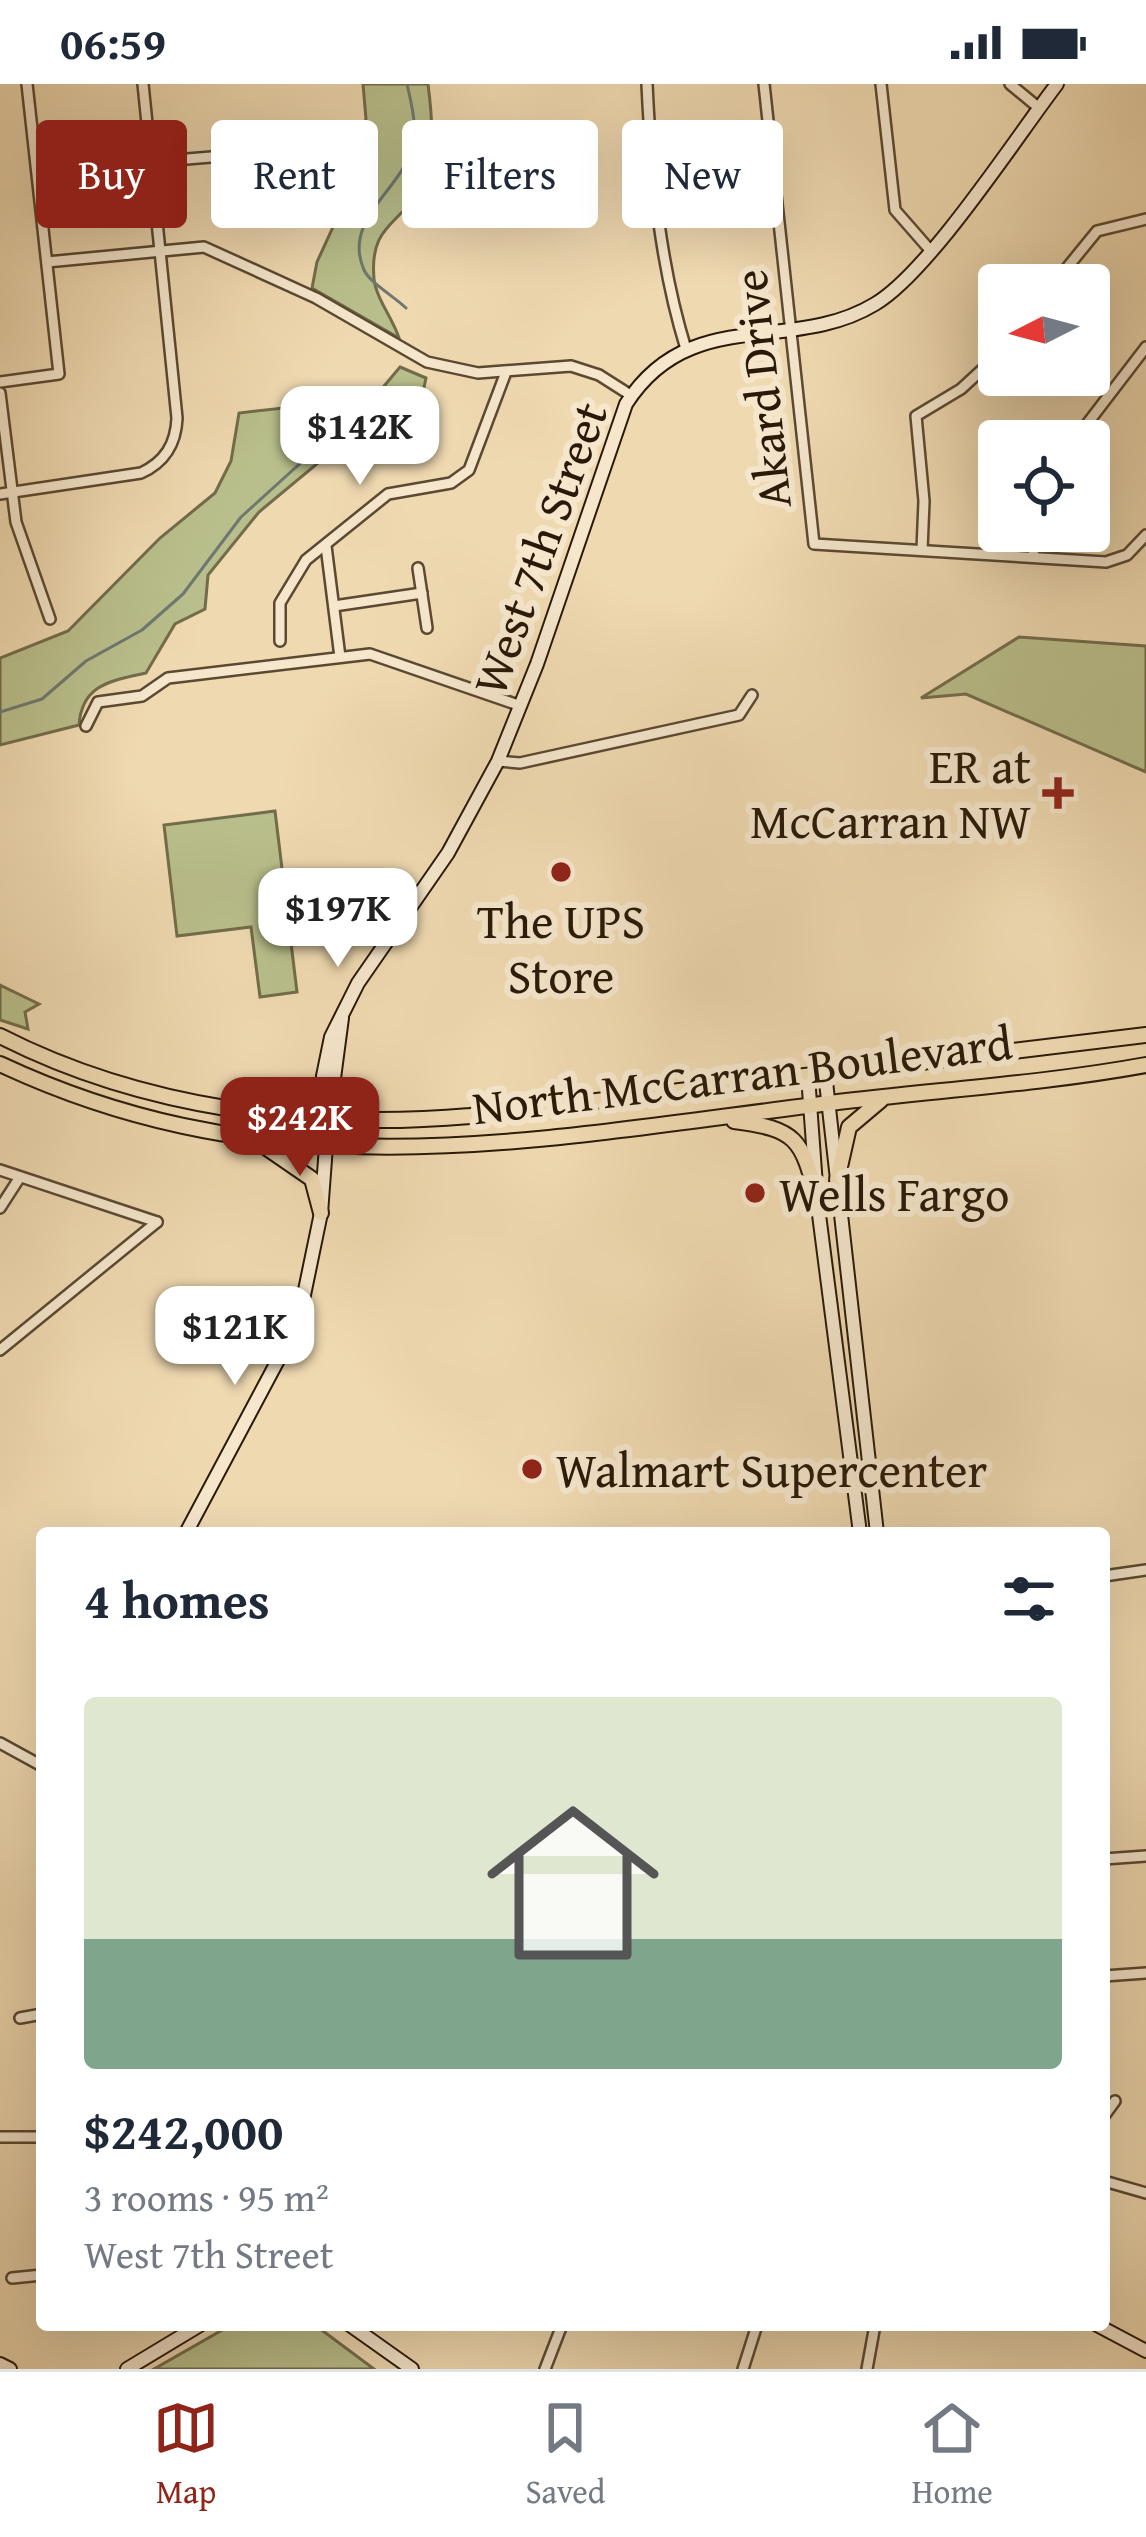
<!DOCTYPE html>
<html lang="en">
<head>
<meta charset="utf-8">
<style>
  :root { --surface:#fff; --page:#f6f6f7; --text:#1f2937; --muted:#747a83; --line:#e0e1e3; --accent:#8f2418 }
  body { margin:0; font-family:"Gentium Book Plus",serif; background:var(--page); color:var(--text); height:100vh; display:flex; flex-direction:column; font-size:45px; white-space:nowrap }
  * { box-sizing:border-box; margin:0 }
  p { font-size:39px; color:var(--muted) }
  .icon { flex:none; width:66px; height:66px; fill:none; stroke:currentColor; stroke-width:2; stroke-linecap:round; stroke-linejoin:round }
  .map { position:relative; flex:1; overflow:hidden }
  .drawer { position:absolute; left:36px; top:1443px; width:1074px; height:804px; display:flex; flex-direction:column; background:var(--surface); border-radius:12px; box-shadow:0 12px 48px #0002 }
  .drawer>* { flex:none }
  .hud { position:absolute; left:36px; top:36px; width:1074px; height:108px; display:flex; gap:24px }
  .needle { width:78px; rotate:264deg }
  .buttons { position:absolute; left:978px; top:180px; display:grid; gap:24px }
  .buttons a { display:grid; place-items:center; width:132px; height:132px; border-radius:12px; background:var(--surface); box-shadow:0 12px 48px #0002; font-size:60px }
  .price { position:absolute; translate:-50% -102px; padding:0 27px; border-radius:24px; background:#fff; color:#222; font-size:39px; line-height:78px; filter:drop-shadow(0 3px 6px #0008) }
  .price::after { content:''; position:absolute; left:50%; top:72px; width:36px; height:27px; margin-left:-18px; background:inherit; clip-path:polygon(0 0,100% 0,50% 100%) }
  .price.on { background:var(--accent); color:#fff }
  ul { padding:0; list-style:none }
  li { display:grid; align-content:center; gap:24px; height:636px; padding:0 48px }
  li span { display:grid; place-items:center; height:372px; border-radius:12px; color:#555 }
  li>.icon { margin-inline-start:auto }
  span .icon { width:216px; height:216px; fill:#fffc; stroke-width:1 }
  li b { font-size:51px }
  h2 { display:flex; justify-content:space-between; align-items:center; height:144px; padding:0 48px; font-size:51px }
  .tag { padding:0 42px; border-radius:12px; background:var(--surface); box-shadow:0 12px 48px #0002; font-size:42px; line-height:108px }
  .tag.on { background:var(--accent); color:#fff }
  .status { display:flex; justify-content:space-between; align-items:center; height:84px; padding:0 60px; background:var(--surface); direction:ltr }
  .status svg { height:33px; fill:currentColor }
  .dock { display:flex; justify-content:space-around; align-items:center; height:168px; border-top:3px solid var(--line); background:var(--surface); font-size:33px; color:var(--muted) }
  .dock a { display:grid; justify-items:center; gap:6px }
  .dock .on { color:var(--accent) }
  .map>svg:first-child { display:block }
  .green { fill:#b9bf8c; stroke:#726c4a; stroke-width:3 }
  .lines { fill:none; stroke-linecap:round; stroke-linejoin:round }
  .stream { stroke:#6f7870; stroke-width:3 }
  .street-casing { stroke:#5b4932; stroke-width:14 }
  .secondary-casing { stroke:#2a1908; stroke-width:16 }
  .primary-casing { stroke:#2a1908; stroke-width:18 }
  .street { stroke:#f5e6cc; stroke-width:9 }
  .secondary { stroke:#f5e6cc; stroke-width:12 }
  .primary { stroke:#efd9b1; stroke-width:14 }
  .poi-dot { fill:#8f2418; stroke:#f5e6cc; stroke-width:4.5 }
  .labels { text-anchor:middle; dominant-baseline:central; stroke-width:12; stroke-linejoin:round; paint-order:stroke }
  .street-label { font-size:48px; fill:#2a1908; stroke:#f5e6cc }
  .poi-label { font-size:48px; fill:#2a1908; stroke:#f5e6cc; text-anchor:start }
</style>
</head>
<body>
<div class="status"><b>06:59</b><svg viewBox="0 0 49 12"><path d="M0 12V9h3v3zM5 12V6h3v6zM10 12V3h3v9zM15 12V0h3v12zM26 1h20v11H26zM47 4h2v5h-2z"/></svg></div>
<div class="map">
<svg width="1146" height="2285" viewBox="0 0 1146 2285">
  <rect width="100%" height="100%" fill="#efd9b1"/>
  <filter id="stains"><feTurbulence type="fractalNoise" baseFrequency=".00167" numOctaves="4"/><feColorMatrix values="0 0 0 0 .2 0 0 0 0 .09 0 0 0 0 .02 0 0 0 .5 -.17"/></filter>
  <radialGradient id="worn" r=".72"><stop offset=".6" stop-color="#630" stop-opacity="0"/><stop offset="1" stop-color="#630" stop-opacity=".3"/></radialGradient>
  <!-- green -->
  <g class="green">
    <path d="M 363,0 L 428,0 C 432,31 436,71 422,101 C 401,142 369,139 374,195 C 376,214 393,235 399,254 L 312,204 L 317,178 L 338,132 L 337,92 L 366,35 Z"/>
    <path d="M 400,283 L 426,294 L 420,322 L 402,333 L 366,339 L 259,428 L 208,491 L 205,525 L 175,540 L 146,589 C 111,597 82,600 79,641 L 0,661 L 0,574 L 68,547 L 160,454 L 215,409 L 231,377 L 239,329 L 374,314 Z"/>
    <path d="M 1019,553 L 1146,562 L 1146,688 L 966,610 L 921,614 Z"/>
    <path d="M 275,727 L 297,908 L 260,913 L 251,843 L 177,852 L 164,741 Z"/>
    <path d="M 0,901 L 39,920 L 25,928 L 28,945 L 0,936 Z"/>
    <path d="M 231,2241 L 315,2241 L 374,2285 L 154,2285 Z"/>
  </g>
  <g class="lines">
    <!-- stream -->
    <g class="stream">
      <path d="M 406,224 C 395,213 370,199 364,186 C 342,136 400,107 411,66 C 418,43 412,23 407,0"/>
      <path d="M 0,628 L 42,615 L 86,577 L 142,546 L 183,510 L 241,433 L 348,336 L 413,311"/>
    </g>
    <defs>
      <g id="street">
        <path d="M 647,0 C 651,88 660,181 686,265"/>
        <path d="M 764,0 L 814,460 L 1106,478 L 1127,471 L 1146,451"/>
        <path d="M 881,0 L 895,126 L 930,166"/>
        <path d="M 1010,0 L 1039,24"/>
        <path d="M 151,78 L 332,63"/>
        <path d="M 47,178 L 204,163 L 316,214 L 427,278 L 478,289 L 571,282 L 599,291 L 632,312"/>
        <path d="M 1053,201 L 1097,147 L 1146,135"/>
        <path d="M 0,298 L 59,290 L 27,0"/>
        <path d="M 0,309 L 16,438 L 50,535"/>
        <path d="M 1074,357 L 1146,263"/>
        <path d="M 0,410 L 141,389 C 165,378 176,360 177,334 L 143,0"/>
        <path d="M 326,462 L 340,573"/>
        <path d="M 922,466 L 924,417 L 916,332 L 961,305 L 999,270"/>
        <path d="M 1033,473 L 1035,447"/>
        <path d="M 418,484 L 427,544"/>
        <path d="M 334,522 L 422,509"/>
        <path d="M 280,557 L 280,519 L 306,476 L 388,410 L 451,399 L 469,386 L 506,288"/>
        <path d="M 86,642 L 98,618 L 142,612 L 168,594 L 370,570 L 521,622"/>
        <path d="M 498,677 L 520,679 L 739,631 L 752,611"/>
        <path d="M 0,1086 L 157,1138"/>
        <path d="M 0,1124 L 20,1093"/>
        <path d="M 0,1266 L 157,1138"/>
        <path d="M 1104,1492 L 1146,1486"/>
        <path d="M 0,1659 L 42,1682"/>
        <path d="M 1104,1775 L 1146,1772"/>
        <path d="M 1104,1892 L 1146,1889"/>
        <path d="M 20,1934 L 42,1930"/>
        <path d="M 1104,2032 L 1115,2017"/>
        <path d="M 0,2053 L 42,2053"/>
        <path d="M 1104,2097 L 1146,2109"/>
        <path d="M 12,2194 L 42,2191"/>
        <path d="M 545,2285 L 562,2241"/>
        <path d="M 743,2285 L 757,2241"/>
        <path d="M 867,2285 L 875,2241"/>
      </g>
      <g id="secondary">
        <path d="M 825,989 L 877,1449"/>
        <path d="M 808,992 L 817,1115 L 860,1449"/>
        <path d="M 329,1032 L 342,934"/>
        <path d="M 186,1449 L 285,1263 L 304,1211 L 321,1129 L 328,1036 L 323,992 L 331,953 L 358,899 L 448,769 L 498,677 L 537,580 L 626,320 C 690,220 791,271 875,220 C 929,188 1015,55 1057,0"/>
        <path d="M 350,2241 L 412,2285"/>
        <path d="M 1097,2241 L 1146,2267"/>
        <path d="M 0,2280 L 10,2285"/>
        <path d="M 127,2285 L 200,2241"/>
      </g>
      <g id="primary">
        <path d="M 0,952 C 143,1025 311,1046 470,1032 L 1146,951"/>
        <path d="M 0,980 C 282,1112 536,1055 830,1019 C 935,1006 1042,1000 1146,981"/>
        <path d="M 734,1037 C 797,1045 802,1055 817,1115"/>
        <path d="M 264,1062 L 312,1095 L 321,1129"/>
        <path d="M 837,1096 L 849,1043 L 881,1016"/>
      </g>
    </defs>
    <!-- street casing -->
    <use href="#street" class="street-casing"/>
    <!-- secondary casing -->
    <use href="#secondary" class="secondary-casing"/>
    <!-- primary casing -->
    <use href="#primary" class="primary-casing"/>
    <!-- street -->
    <use href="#street" class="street"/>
    <!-- secondary -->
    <use href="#secondary" class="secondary"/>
    <!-- primary -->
    <use href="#primary" class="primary"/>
  </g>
  <!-- markers -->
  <g class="poi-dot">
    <path d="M1052 691h12v12h12v12h-12v12h-12v-12h-12v-12h12z"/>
    <circle cx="561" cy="788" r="12"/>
    <circle cx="755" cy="1109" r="12"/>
    <circle cx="532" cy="1385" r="12"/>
  </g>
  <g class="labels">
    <!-- street labels -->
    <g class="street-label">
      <text transform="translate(761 305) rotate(-96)">Akard Drive</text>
      <text transform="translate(539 464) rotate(-70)">West 7th Street</text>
      <text transform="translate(742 990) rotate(-7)">North McCarran Boulevard</text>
    </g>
    <!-- poi labels -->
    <g class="poi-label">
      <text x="1031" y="681" text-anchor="end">ER at<tspan x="1031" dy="55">McCarran NW</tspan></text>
      <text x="561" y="836" text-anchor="middle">The UPS<tspan x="561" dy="55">Store</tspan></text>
      <text x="779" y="1109">Wells Fargo</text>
      <text x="556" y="1385">Walmart Supercenter</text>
    </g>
  </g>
  <rect width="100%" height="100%" filter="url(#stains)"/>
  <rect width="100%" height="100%" fill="url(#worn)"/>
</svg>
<div class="buttons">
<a><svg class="needle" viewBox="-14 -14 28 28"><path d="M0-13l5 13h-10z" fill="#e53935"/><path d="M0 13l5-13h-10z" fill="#747a83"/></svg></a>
<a><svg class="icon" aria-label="locate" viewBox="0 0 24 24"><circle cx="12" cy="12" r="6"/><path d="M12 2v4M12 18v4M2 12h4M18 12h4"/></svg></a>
</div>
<b class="price" style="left:360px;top:404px">$142K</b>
<b class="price" style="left:338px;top:886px">$197K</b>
<b class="price on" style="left:300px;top:1095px">$242K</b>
<b class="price" style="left:235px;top:1304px">$121K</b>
<div class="hud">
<a class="tag on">Buy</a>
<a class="tag">Rent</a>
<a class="tag">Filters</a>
<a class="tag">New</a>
</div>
<section class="drawer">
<h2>4 homes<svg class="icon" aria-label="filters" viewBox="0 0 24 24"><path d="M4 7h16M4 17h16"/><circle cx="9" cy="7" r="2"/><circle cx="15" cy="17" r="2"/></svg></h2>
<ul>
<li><span style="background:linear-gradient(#dfe7d0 65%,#7fa58c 0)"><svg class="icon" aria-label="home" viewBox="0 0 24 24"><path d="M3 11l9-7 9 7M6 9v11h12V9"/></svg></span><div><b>$242,000</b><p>3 rooms · 95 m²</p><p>West 7th Street</p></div></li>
</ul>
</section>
</div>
<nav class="dock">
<a class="on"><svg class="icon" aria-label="map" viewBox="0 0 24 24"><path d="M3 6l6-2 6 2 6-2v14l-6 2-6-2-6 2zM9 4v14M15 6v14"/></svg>Map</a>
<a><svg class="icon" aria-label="saved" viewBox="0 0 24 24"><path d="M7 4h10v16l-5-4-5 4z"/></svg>Saved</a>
<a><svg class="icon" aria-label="home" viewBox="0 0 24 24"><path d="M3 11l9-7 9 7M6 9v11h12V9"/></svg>Home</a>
</nav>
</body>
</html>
